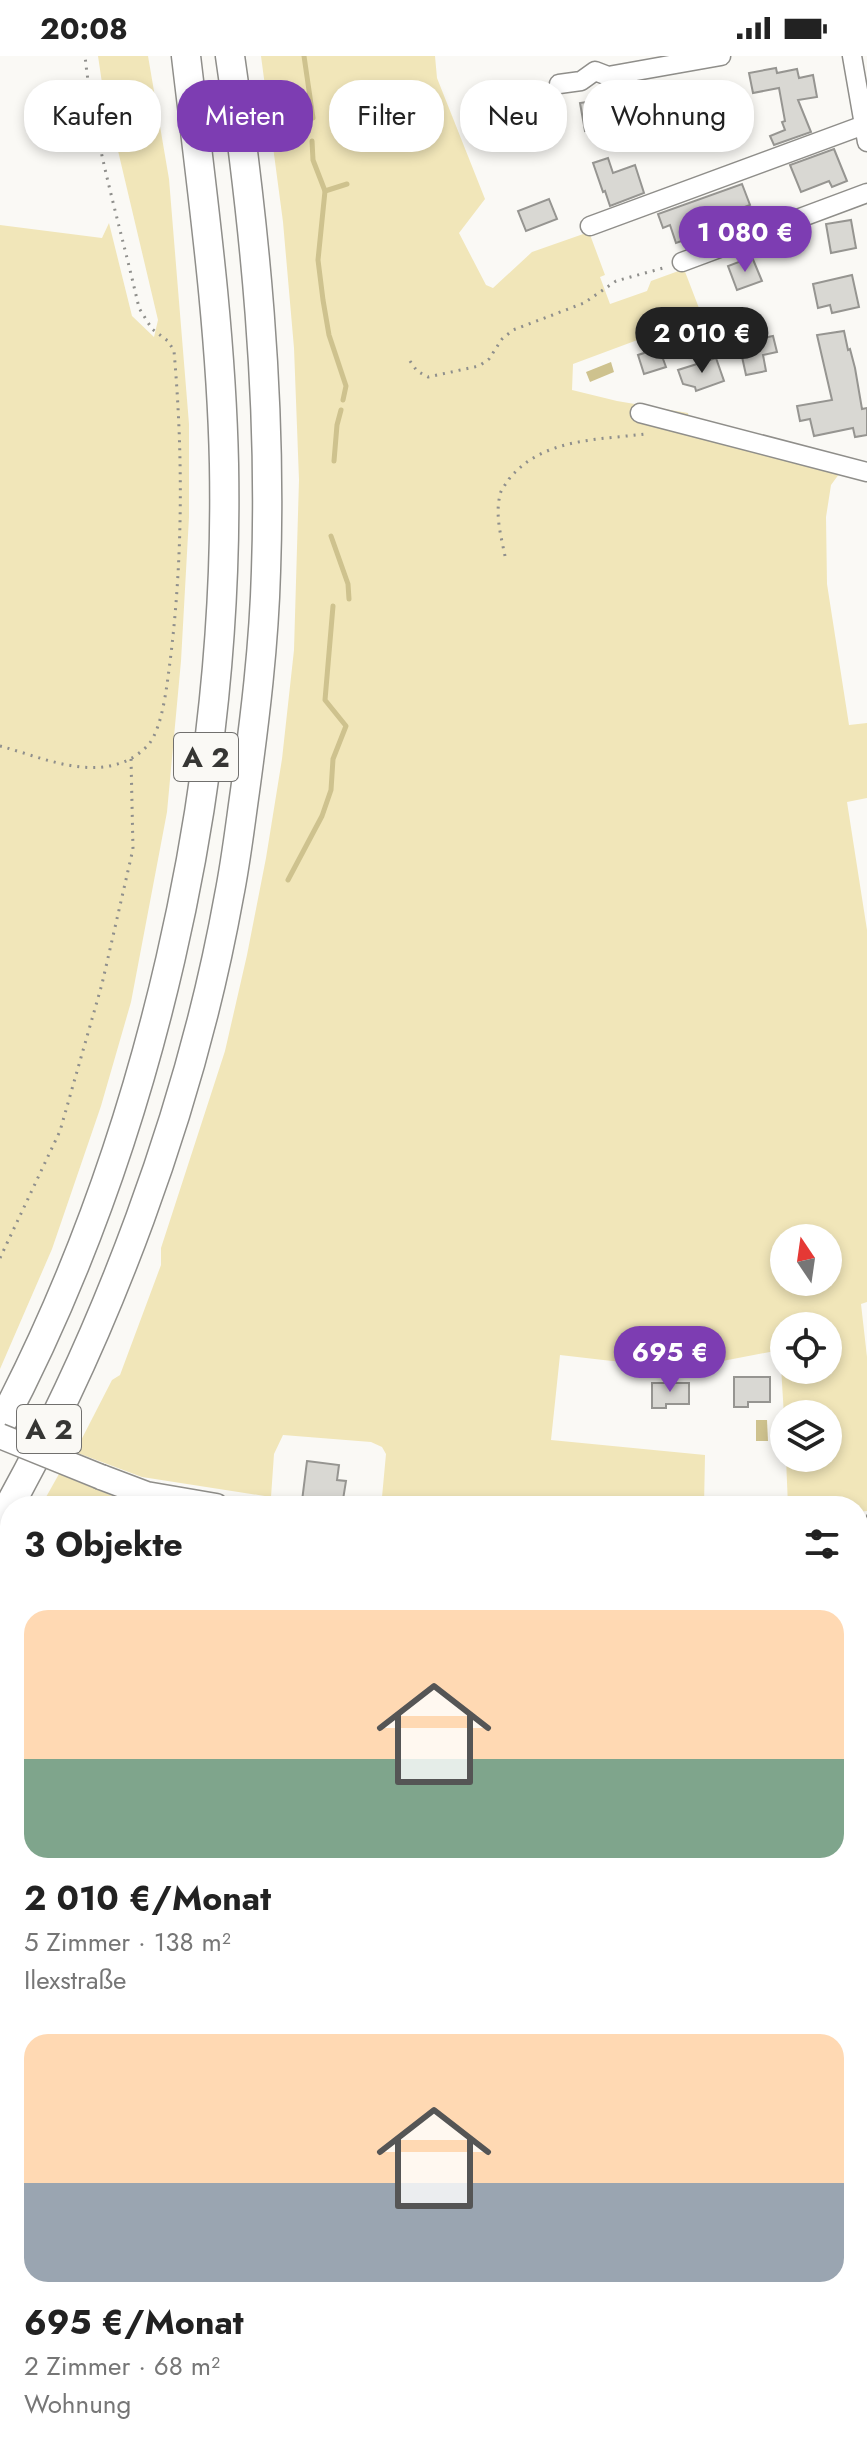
<!DOCTYPE html>
<html lang="de">
<head>
<meta charset="utf-8">
<style>
  :root { --surface:#fff; --page:#f6f6f6; --text:#222; --muted:#767676; --accent:#7d3db2 }
  body { margin:0; font-family:Jost,sans-serif; background:var(--page); color:var(--text); height:100vh; display:flex; flex-direction:column; font-size:30px; white-space:nowrap }
  * { box-sizing:border-box; margin:0 }
  p { font-size:26px; color:var(--muted) }
  .icon { flex:none; width:44px; height:44px; fill:none; stroke:currentColor; stroke-width:2; stroke-linecap:round; stroke-linejoin:round }
  .map { position:relative; flex:1; overflow:hidden }
  .details { position:absolute; left:0px; top:1440px; width:868px; height:962px; display:flex; flex-direction:column; background:var(--surface); border-radius:32px 32px 0 0; box-shadow:0 4px 12px #0003 }
  .details>* { flex:none }
  .guide { position:absolute; left:24px; top:24px; width:820px; height:72px; display:flex; gap:16px }
  .needle { width:52px; rotate:347deg }
  .fabs { position:absolute; left:770px; top:1168px; display:grid; gap:16px }
  .fabs a { display:grid; place-items:center; width:72px; height:72px; border-radius:50%; background:var(--surface); box-shadow:0 4px 12px #0003; font-size:40px }
  .price { position:absolute; translate:-50% -68px; padding:0 18px; border-radius:28px; background:var(--accent); color:#fff; font-size:26px; line-height:52px; filter:drop-shadow(0 2px 4px #0008) }
  .price::after { content:''; position:absolute; left:50%; top:48px; width:24px; height:18px; margin-left:-12px; background:inherit; clip-path:polygon(0 0,100% 0,50% 100%) }
  .price.active { background:#222; color:#fff }
  ul { padding:0; list-style:none }
  li { display:grid; align-content:center; gap:16px; height:424px; padding:0 24px }
  li span { display:grid; place-items:center; height:248px; border-radius:24px; color:#555 }
  li>.icon { margin-inline-start:auto }
  span .icon { width:144px; height:144px; fill:#fffc; stroke-width:1 }
  li b { font-size:34px }
  h2 { display:flex; justify-content:space-between; align-items:center; height:96px; padding:0 24px; font-size:34px }
  .chip { padding:0 28px; border-radius:32px; background:var(--surface); box-shadow:0 4px 12px #0003; font-size:28px; line-height:72px }
  .chip.active { background:var(--accent); color:#fff }
  .status { display:flex; justify-content:space-between; align-items:center; height:56px; padding:0 40px; background:var(--surface); direction:ltr }
  .status svg { height:22px; fill:currentColor }
  .map>svg:first-child { display:block }
  .green { fill:#f1e6b9; fill-rule:evenodd }
  .water { fill:#cec28e }
  .lines { fill:none; stroke-linecap:round; stroke-linejoin:round }
  .stream { stroke:#cec28e; stroke-width:5 }
  .building { fill:#d9d8d3; stroke:#969591; stroke-width:2 }
  .minor-casing { stroke:#8f8e8a; stroke-width:21 }
  .major-casing { stroke:#8f8e8a; stroke-width:27 }
  .highway-casing { stroke:#8f8e8a; stroke-width:31 }
  .path { stroke:#8f8f8c; stroke-width:3; stroke-dasharray:2 6; stroke-linecap:butt }
  .minor { stroke:#fff; stroke-width:18 }
  .major { stroke:#fff; stroke-width:24 }
  .highway { stroke:#fff; stroke-width:28 }
  .major-bridge-casing { stroke:#8f8e8a; stroke-width:27; stroke-linecap:butt }
  .major-bridge { stroke:#fff; stroke-width:24 }
  .labels { text-anchor:middle; dominant-baseline:central; stroke-width:7; stroke-linejoin:round; paint-order:stroke }
  .shield { fill:#faf9f5; stroke:#71706e; stroke-width:2 }
  .shield-label { font-size:28px; font-weight:bold; fill:#363634 }
</style>
</head>
<body>
<div class="status"><b>20:08</b><svg viewBox="0 0 49 12"><path d="M0 12V9h3v3zM5 12V6h3v6zM10 12V3h3v9zM15 12V0h3v12zM26 1h20v11H26zM47 4h2v5h-2z"/></svg></div>
<div class="map">
<svg width="867" height="2401" viewBox="0 0 867 2401">
  <rect width="100%" height="100%" fill="#faf9f5"/>
  <!-- green -->
  <g class="green">
    <path d="M 98,0 L 148,0 L 169,123 L 189,368 L 189,461 L 181,605 L 167,756 L 131,946 L 101,1050 L 52,1193 L 0,1313 L 0,169 L 102,182 L 109,167 L 132,260 L 154,281 L 158,264 L 102,27 Z"/>
    <path d="M 261,0 L 435,0 L 437,22 L 485,143 L 459,177 L 486,229 L 493,232 L 532,196 L 589,176 L 605,219 L 600,221 L 610,248 L 647,235 L 651,225 L 684,213 L 702,260 L 573,308 L 572,334 L 617,345 L 688,357 L 689,364 L 842,414 L 831,429 L 826,461 L 827,528 L 849,669 L 867,667 L 867,742 L 847,746 L 867,874 L 867,1246 L 861,1248 L 867,1301 L 867,1455 L 858,1456 L 858,1450 L 788,1450 L 786,1402 L 828,1402 L 828,1358 L 784,1358 L 784,1360 L 780,1294 L 707,1308 L 612,1305 L 560,1299 L 551,1384 L 705,1399 L 704,1450 L 530,1450 L 518,1447 L 382,1441 L 386,1398 L 382,1391 L 371,1386 L 283,1379 L 274,1398 L 271,1441 L 142,1421 L 75,1396 L 112,1324 L 120,1319 L 161,1209 L 161,1192 L 225,995 L 247,899 L 266,802 L 282,703 L 294,594 L 299,424 L 294,292 L 283,166 ZM 784,1182 L 828,1182 L 828,1226 L 784,1226 ZM 784,1270 L 828,1270 L 828,1314 L 784,1314 Z"/>
    <path d="M 59,1418 L 137,1450 L 41,1450 Z"/>
    <path d="M 867,1496 L 867,2401 L 0,2401 L 0,1522 L 10,1506 L 10,2392 L 858,2392 L 858,1497 Z"/>
  </g>
  <!-- water -->
  <g class="water">
    <path d="M 611,306 L 614,316 L 590,326 L 586,316 Z"/>
    <path d="M 756,1364 L 767,1364 L 768,1385 L 756,1385 Z"/>
  </g>
  <g class="lines">
    <!-- stream -->
    <g class="stream">
      <path d="M 304,0 L 313,62"/>
      <path d="M 312,85 L 313,104 L 325,135 L 318,204 L 323,244 L 329,279 L 346,330 L 343,344"/>
      <path d="M 325,135 L 347,128"/>
      <path d="M 334,405 L 337,369 L 341,354"/>
      <path d="M 331,480 L 348,528 L 349,543"/>
      <path d="M 288,824 L 322,760 L 331,734 L 333,703 L 346,670 L 325,644 L 333,550"/>
    </g>
  </g>
  <!-- building -->
  <g class="building">
    <path d="M 776,12 L 777,17 L 797,13 L 799,22 L 813,19 L 817,41 L 798,44 L 811,76 L 774,89 L 770,80 L 785,74 L 782,66 L 785,65 L 779,32 L 753,37 L 749,17 Z"/>
    <path d="M 700,26 L 702,40 L 718,37 L 721,60 L 706,63 L 705,54 L 663,61 L 659,34 Z"/>
    <path d="M 518,28 L 519,32 L 529,31 L 533,49 L 496,57 L 492,33 Z"/>
    <path d="M 618,41 L 623,68 L 585,75 L 580,47 Z"/>
    <path d="M 834,93 L 847,125 L 832,131 L 829,125 L 801,136 L 790,109 Z"/>
    <path d="M 608,102 L 613,117 L 635,109 L 644,137 L 610,150 L 605,135 L 603,136 L 593,107 Z"/>
    <path d="M 742,128 L 750,149 L 707,165 L 710,175 L 676,187 L 670,169 L 663,172 L 658,158 Z"/>
    <path d="M 549,143 L 557,163 L 526,175 L 518,155 Z"/>
    <path d="M 851,164 L 856,192 L 831,197 L 826,168 Z"/>
    <path d="M 752,201 L 762,225 L 737,234 L 728,210 Z"/>
    <path d="M 852,219 L 859,251 L 832,257 L 830,249 L 818,252 L 813,228 Z"/>
    <path d="M 725,268 L 728,282 L 714,285 L 712,271 Z"/>
    <path d="M 844,275 L 848,294 L 850,293 L 855,312 L 862,353 L 867,352 L 867,379 L 855,381 L 853,372 L 814,380 L 810,363 L 800,365 L 797,350 L 832,344 L 817,279 Z"/>
    <path d="M 773,280 L 777,296 L 763,299 L 766,315 L 746,319 L 739,287 Z"/>
    <path d="M 659,292 L 666,311 L 644,318 L 638,299 Z"/>
    <path d="M 716,302 L 724,325 L 696,335 L 695,331 L 683,328 L 678,314 Z"/>
    <path d="M 734,1321 L 770,1321 L 770,1346 L 748,1346 L 748,1351 L 734,1351 Z"/>
    <path d="M 652,1327 L 689,1327 L 689,1348 L 666,1348 L 666,1352 L 652,1352 Z"/>
    <path d="M 307,1405 L 339,1409 L 337,1424 L 346,1425 L 342,1450 L 302,1445 Z"/>
  </g>
  <g class="lines">
    <defs>
      <g id="minor">
        <path d="M 852,0 L 867,86"/>
        <path d="M 559,28 L 581,25 L 595,15 L 608,20 L 721,0"/>
        <path d="M 590,170 L 864,69"/>
        <path d="M 682,206 L 867,137"/>
        <path d="M 640,357 L 867,416"/>
      </g>
      <g id="major">
        <path d="M 101,1421 L 146,1438 L 216,1450"/>
        <path d="M 858,1484 L 867,1483"/>
      </g>
      <g id="highway">
        <path d="M 0,1370 C 150,1086 230,729 224,408 C 221,271 202,136 186,0"/>
        <path d="M 0,1466 C 106,1280 191,1051 229,840 C 236,805 240,770 245,735 C 255,662 264,589 266,515 C 272,343 255,171 230,0"/>
      </g>
    </defs>
    <!-- minor casing -->
    <use href="#minor" class="minor-casing"/>
    <!-- major casing -->
    <use href="#major" class="major-casing"/>
    <!-- highway casing -->
    <use href="#highway" class="highway-casing"/>
    <!-- path -->
    <g class="path">
      <path d="M 410,305 L 417,315 L 428,321 L 479,310 L 489,303 L 502,283 L 513,274 L 584,247 L 616,225 L 667,211"/>
      <path d="M 505,500 C 501,480 495,459 500,439 C 501,433 506,428 509,423 C 542,382 598,384 645,378"/>
      <path d="M 0,690 C 41,701 89,724 130,703 C 136,700 145,693 149,688 C 163,670 167,628 170,606 C 183,502 183,398 174,295 L 168,285 L 152,273 L 139,252 C 120,168 94,86 85,0"/>
      <path d="M 0,1202 L 60,1075 L 102,928 L 133,793 L 131,702"/>
      <path d="M 397,1450 L 423,1447 L 482,1450"/>
      <path d="M 858,1460 L 867,1460"/>
      <path d="M 858,1858 L 867,1860"/>
      <path d="M 0,1925 L 10,1923"/>
      <path d="M 858,2045 L 867,2044"/>
      <path d="M 0,2148 L 10,2148"/>
      <path d="M 858,2242 L 867,2241"/>
      <path d="M 23,2401 L 40,2392"/>
    </g>
    <!-- minor -->
    <use href="#minor" class="minor"/>
    <!-- major -->
    <use href="#major" class="major"/>
    <!-- highway -->
    <use href="#highway" class="highway"/>
    <defs>
      <path id="major-bridge" d="M 0,1380 L 101,1421"/>
    </defs>
    <!-- major-bridge casing -->
    <use href="#major-bridge" class="major-bridge-casing"/>
    <!-- major-bridge -->
    <use href="#major-bridge" class="major-bridge"/>
  </g>
  <g class="labels">
    <!-- shield labels -->
    <g class="shield">
      <rect x="174" y="677" width="64" height="48" rx="6"/>
      <rect x="17" y="1349" width="64" height="48" rx="6"/>
    </g>
    <g class="shield-label">
      <text x="206" y="701">A 2</text>
      <text x="49" y="1373">A 2</text>
    </g>
  </g>
</svg>
<div class="fabs">
<a><svg class="needle" viewBox="-14 -14 28 28"><path d="M0-13l5 13h-10z" fill="#e53935"/><path d="M0 13l5-13h-10z" fill="#767676"/></svg></a>
<a><svg class="icon" aria-label="locate" viewBox="0 0 24 24"><circle cx="12" cy="12" r="6"/><path d="M12 2v4M12 18v4M2 12h4M18 12h4"/></svg></a>
<a><svg class="icon" aria-label="layers" viewBox="0 0 24 24"><path d="M12 4l9 5-9 5-9-5zM3 14l9 5 9-5"/></svg></a>
</div>
<b class="price" style="left:745px;top:218px">1 080 €</b>
<b class="price active" style="left:702px;top:319px">2 010 €</b>
<b class="price" style="left:670px;top:1338px">695 €</b>
<div class="guide">
<a class="chip">Kaufen</a>
<a class="chip active">Mieten</a>
<a class="chip">Filter</a>
<a class="chip">Neu</a>
<a class="chip">Wohnung</a>
</div>
<section class="details">
<h2>3 Objekte<svg class="icon" aria-label="filters" viewBox="0 0 24 24"><path d="M4 7h16M4 17h16"/><circle cx="9" cy="7" r="2"/><circle cx="15" cy="17" r="2"/></svg></h2>
<ul>
<li><span style="background:linear-gradient(#ffd9b3 60%,#7fa58c 0)"><svg class="icon" aria-label="home" viewBox="0 0 24 24"><path d="M3 11l9-7 9 7M6 9v11h12V9"/></svg></span><div><b>2 010 €/Monat</b><p>5 Zimmer · 138 m²</p><p>Ilexstraße</p></div></li>
<li><span style="background:linear-gradient(#ffd9b3 60%,#9aa5b1 0)"><svg class="icon" aria-label="home" viewBox="0 0 24 24"><path d="M3 11l9-7 9 7M6 9v11h12V9"/></svg></span><div><b>695 €/Monat</b><p>2 Zimmer · 68 m²</p><p>Wohnung</p></div></li>
</ul>
</section>
</div>
</body>
</html>
